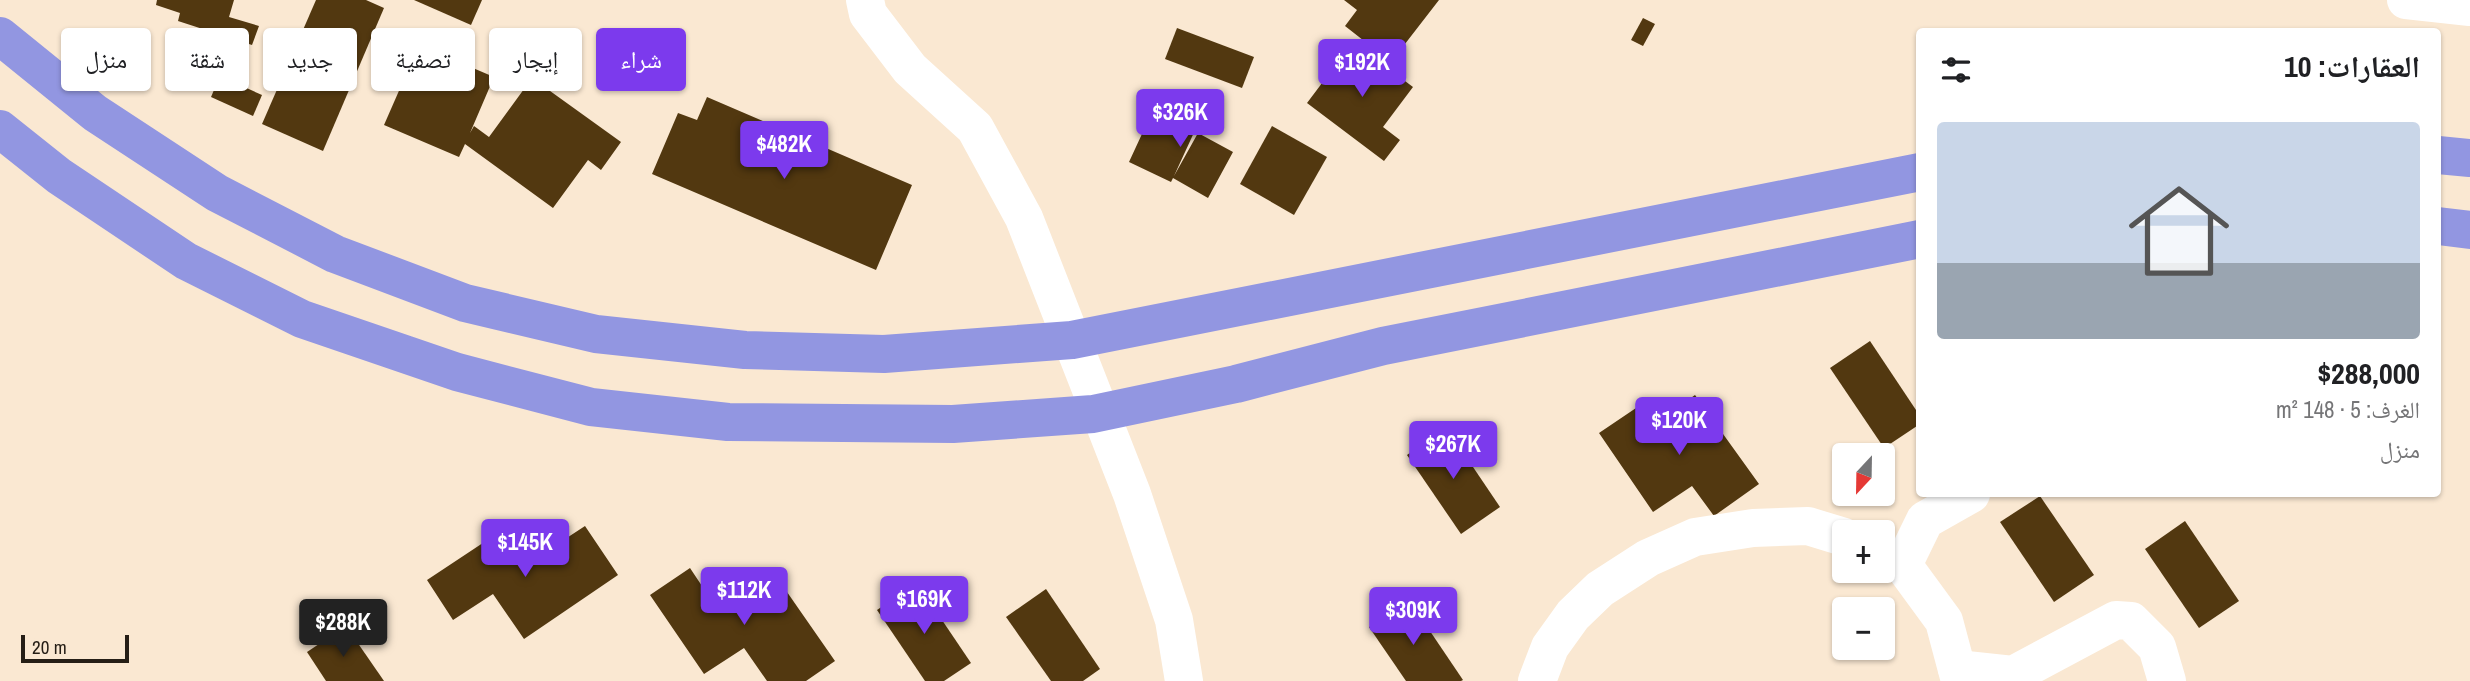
<!DOCTYPE html>
<html lang="ar">
<head>
<meta charset="utf-8">
<style>
  :root { --surface:#fff; --page:#f2f2f2; --text:#202124; --muted:#757577; --accent:#7c3aed }
  body { margin:0; font-family:"Archivo Narrow","Noto Naskh Arabic",sans-serif; background:var(--page); color:var(--text); direction:rtl; height:100vh; display:flex; flex-direction:column; font-size:26px; white-space:nowrap }
  * { box-sizing:border-box; margin:0 }
  p { font-size:23px; color:var(--muted) }
  .icon { flex:none; width:38px; height:38px; fill:none; stroke:currentColor; stroke-width:2; stroke-linecap:round; stroke-linejoin:round }
  .map { position:relative; flex:1; overflow:hidden; direction:ltr }
  .details { position:absolute; left:1916px; top:28px; width:525px; height:469px; display:flex; flex-direction:column; background:var(--surface); border-radius:7px; box-shadow:0 2px 5px #0004; direction:rtl }
  .details>* { flex:none }
  .banner { position:absolute; left:21px; top:28px; width:665px; height:63px; direction:rtl; display:flex; gap:14px }
  .needle { width:46px; rotate:202deg }
  .tools { position:absolute; left:1832px; top:443px; display:grid; gap:14px }
  .tools a { display:grid; place-items:center; width:63px; height:63px; border-radius:7px; background:var(--surface); box-shadow:0 2px 5px #0004; font-size:35px }
  .scale { position:absolute; left:21px; bottom:18px; width:108px; box-sizing:border-box; padding-left:7px; border:4px solid #251e16; border-top:0; font-size:19px; line-height:24px; white-space:nowrap; color:#251e16; -webkit-text-stroke:5px #fae8d2; paint-order:stroke }
  .price { position:absolute; translate:-50% -60px; padding:0 16px; border-radius:7px; background:var(--accent); color:#fff; font-size:23px; line-height:46px; filter:drop-shadow(0 2px 4px #0008) }
  .price::after { content:''; position:absolute; left:50%; top:42px; width:21px; height:16px; margin-left:-10px; background:inherit; clip-path:polygon(0 0,100% 0,50% 100%) }
  .price.active { background:#222; color:#fff }
  ul { padding:0; list-style:none }
  li { display:grid; align-content:center; gap:14px; height:371px; padding:0 21px }
  li span { display:grid; place-items:center; height:217px; border-radius:7px; color:#555 }
  li>.icon { margin-inline-start:auto }
  span .icon { width:126px; height:126px; fill:#fffc; stroke-width:1 }
  li b { font-size:30px }
  h2 { display:flex; justify-content:space-between; align-items:center; height:84px; padding:0 21px; font-size:30px }
  .chip { padding:0 24px; border-radius:7px; background:var(--surface); box-shadow:0 2px 5px #0004; font-size:24px; line-height:63px }
  .chip.active { background:var(--accent); color:#fff }
  .map>svg:first-child { display:block }
  .building { fill:#523810 }
  .lines { fill:none; stroke-linecap:round; stroke-linejoin:round }
  .minor { stroke:#fff; stroke-width:38 }
  .highway { stroke:#9296e1; stroke-width:38 }
</style>
</head>
<body>
<div class="map">
<svg width="2470" height="681" viewBox="0 0 2470 681">
  <rect width="100%" height="100%" fill="#fae8d2"/>
  <!-- building -->
  <g class="building">
    <path d="M 157,0 L 234,0 L 229,17 L 259,26 L 252,45 L 178,21 L 180,13 L 156,5 Z"/>
    <path d="M 316,0 L 366,0 L 384,8 L 323,151 L 262,124 Z"/>
    <path d="M 414,0 L 482,0 L 471,25 Z"/>
    <path d="M 1344,0 L 1439,0 L 1391,62 L 1345,26 L 1357,10 Z"/>
    <path d="M 1643,18 L 1655,24 L 1643,46 L 1631,40 Z"/>
    <path d="M 1177,28 L 1254,57 L 1242,88 L 1165,59 Z"/>
    <path d="M 1353,42 L 1413,87 L 1383,127 L 1400,140 L 1384,161 L 1307,103 Z"/>
    <path d="M 419,45 L 494,77 L 470,133 L 474,126 L 489,137 L 532,78 L 621,142 L 601,170 L 588,160 L 553,208 L 465,144 L 459,157 L 384,125 Z"/>
    <path d="M 220,76 L 262,95 L 253,116 L 211,97 Z"/>
    <path d="M 1160,95 L 1202,115 L 1174,176 L 1198,133 L 1233,152 L 1208,198 L 1173,178 L 1171,182 L 1129,162 Z"/>
    <path d="M 707,97 L 912,185 L 876,270 L 652,174 L 678,113 L 697,120 Z"/>
    <path d="M 1272,126 L 1327,157 L 1294,215 L 1240,184 Z"/>
    <path d="M 1870,341 L 1920,416 L 1920,424 L 1884,448 L 1830,368 Z"/>
    <path d="M 1695,395 L 1759,484 L 1714,516 L 1692,486 L 1653,512 L 1599,433 L 1639,406 L 1652,426 Z"/>
    <path d="M 1446,427 L 1500,507 L 1461,534 L 1407,455 Z"/>
    <path d="M 2040,496 L 2094,575 L 2054,602 L 2000,522 Z"/>
    <path d="M 2185,521 L 2239,601 L 2199,628 L 2145,549 Z"/>
    <path d="M 585,526 L 618,575 L 524,639 L 493,594 L 453,620 L 427,580 L 507,527 L 530,562 Z"/>
    <path d="M 690,568 L 716,607 L 771,569 L 835,661 L 806,681 L 767,681 L 744,648 L 704,674 L 650,595 Z"/>
    <path d="M 917,583 L 971,663 L 944,681 L 925,681 L 877,610 Z"/>
    <path d="M 1046,589 L 1100,669 L 1083,681 L 1051,681 L 1006,617 Z"/>
    <path d="M 1409,600 L 1463,680 L 1461,681 L 1406,681 L 1369,627 Z"/>
    <path d="M 346,626 L 384,681 L 326,681 L 307,652 Z"/>
  </g>
  <g class="lines">
    <!-- minor -->
    <g class="minor">
      <path d="M 865,0 L 868,14 L 910,69 L 975,128 L 1024,218 L 1132,494 L 1174,620 L 1184,681"/>
      <path d="M 2406,0 L 2470,7"/>
      <path d="M 1883,554 L 1903,565 L 1944,621 L 1960,681"/>
      <path d="M 1903,565 L 1925,520 L 1971,494"/>
      <path d="M 1957,669 L 2013,675 L 2116,620 L 2131,621 L 2157,647 L 2167,681"/>
      <path d="M 1537,681 L 1550,647 L 1573,615 L 1600,589 L 1648,558 L 1695,537 L 1753,528 L 1808,526 L 1844,537"/>
    </g>
    <!-- highway -->
    <g class="highway">
      <path d="M 0,36 L 95,113 L 217,193 L 335,254 L 465,303 L 596,334 L 745,350 L 884,354 L 1072,340 L 1920,172"/>
      <path d="M 0,129 L 59,176 L 186,261 L 302,319 L 457,372 L 591,407 L 728,422 L 953,424 L 1093,414 L 1236,384 L 1383,346 L 1920,239"/>
      <path d="M 2438,155 L 2470,158"/>
      <path d="M 2438,226 L 2470,230"/>
    </g>
  </g>
</svg>
<div class="tools">
<a><svg class="needle" viewBox="-14 -14 28 28"><path d="M0-13l5 13h-10z" fill="#e53935"/><path d="M0 13l5-13h-10z" fill="#757577"/></svg></a>
<a>+</a>
<a>−</a>
</div>
<div class="scale">20 m</div>
<b class="price" style="left:1362px;top:99px">$192K</b>
<b class="price" style="left:1180px;top:149px">$326K</b>
<b class="price" style="left:784px;top:181px">$482K</b>
<b class="price" style="left:1679px;top:457px">$120K</b>
<b class="price" style="left:1453px;top:481px">$267K</b>
<b class="price" style="left:525px;top:579px">$145K</b>
<b class="price" style="left:744px;top:627px">$112K</b>
<b class="price" style="left:924px;top:636px">$169K</b>
<b class="price" style="left:1413px;top:647px">$309K</b>
<b class="price active" style="left:343px;top:659px">$288K</b>
<div class="banner">
<a class="chip active">شراء</a>
<a class="chip">إيجار</a>
<a class="chip">تصفية</a>
<a class="chip">جديد</a>
<a class="chip">شقة</a>
<a class="chip">منزل</a>
</div>
<section class="details">
<h2>العقارات: 10<svg class="icon" aria-label="filters" viewBox="0 0 24 24"><path d="M4 7h16M4 17h16"/><circle cx="9" cy="7" r="2"/><circle cx="15" cy="17" r="2"/></svg></h2>
<ul>
<li><span style="background:linear-gradient(#c9d6e8 65%,#9aa5b1 0)"><svg class="icon" aria-label="home" viewBox="0 0 24 24"><path d="M3 11l9-7 9 7M6 9v11h12V9"/></svg></span><div><b>$288,000</b><p>الغرف: 5 · 148 m²</p><p>منزل</p></div></li>
</ul>
</section>
</div>
</body>
</html>
